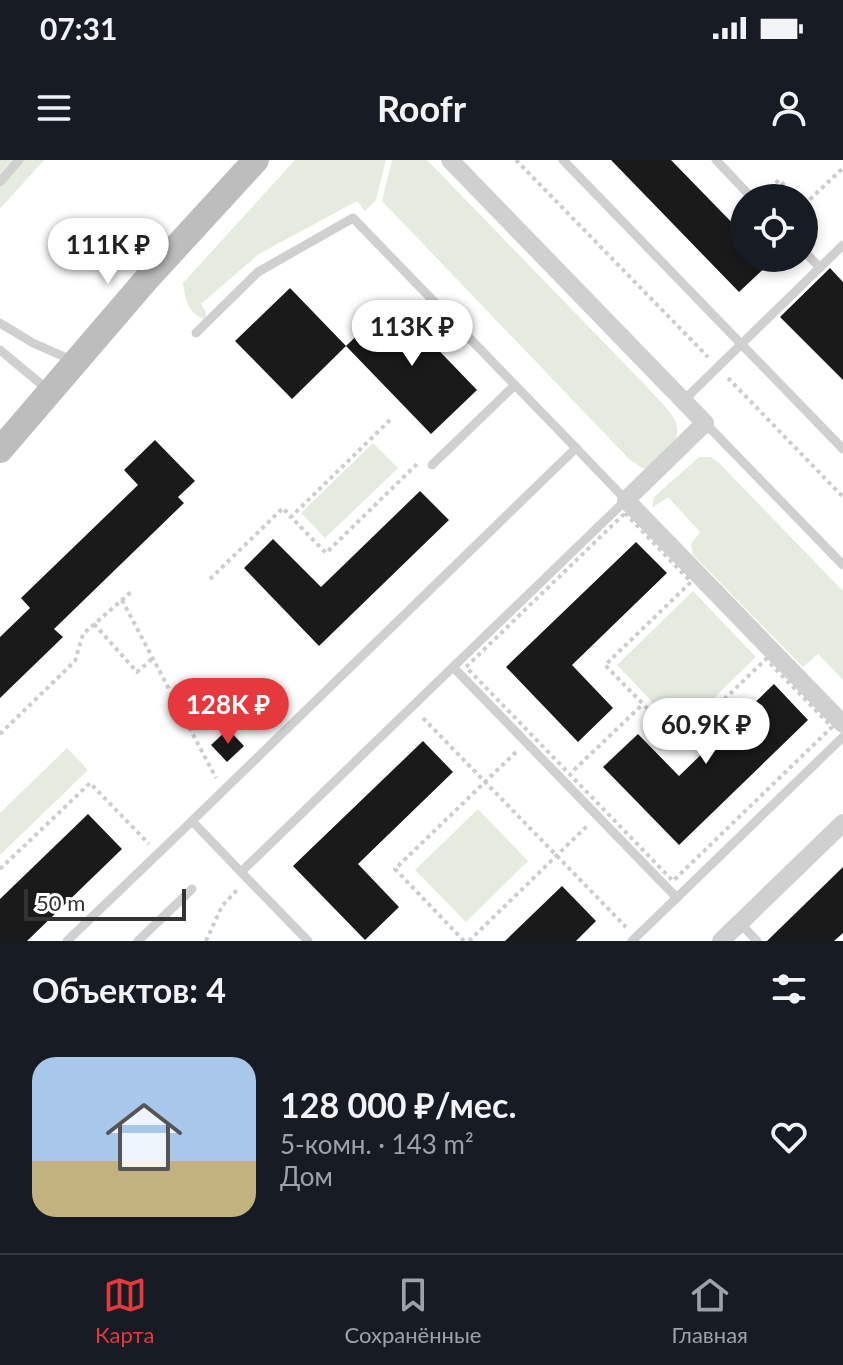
<!DOCTYPE html>
<html lang="ru">
<head>
<meta charset="utf-8">
<style>
  :root { --surface:#171b24; --page:#20242c; --text:#f1f3f6; --muted:#9ea1a6; --line:#363941; --accent:#e6393d }
  body { margin:0; font-family:Lato,sans-serif; background:var(--page); color:var(--text); height:100vh; display:flex; flex-direction:column; font-size:30px; white-space:nowrap }
  * { box-sizing:border-box; margin:0 }
  p { font-size:26px; color:var(--muted) }
  .icon { flex:none; width:44px; height:44px; fill:none; stroke:currentColor; stroke-width:2; stroke-linecap:round; stroke-linejoin:round }
  .map { position:relative; height:781px; overflow:hidden }
  .panel { display:flex; flex-direction:column; background:var(--surface); flex:1 }
  .panel>* { flex:none }
  .tools { position:absolute; left:730px; top:24px; display:grid; gap:16px }
  .tools a { display:grid; place-items:center; width:88px; height:88px; border-radius:50%; background:var(--surface); box-shadow:0 4px 12px #0003; font-size:40px }
  .scale { position:absolute; left:24px; bottom:20px; width:162px; box-sizing:border-box; padding-left:8px; border:4px solid #333; border-top:0; font-size:22px; line-height:28px; white-space:nowrap; color:#333; -webkit-text-stroke:6px #fff; paint-order:stroke }
  .price { position:absolute; translate:-50% -68px; padding:0 18px; border-radius:28px; background:#fff; color:#222; font-size:26px; line-height:52px; filter:drop-shadow(0 2px 4px #0008) }
  .price::after { content:''; position:absolute; left:50%; top:48px; width:24px; height:18px; margin-left:-12px; background:inherit; clip-path:polygon(0 0,100% 0,50% 100%) }
  .price.active { background:var(--accent); color:#fff }
  ul { padding:0; list-style:none }
  li { display:flex; align-items:center; gap:24px; height:200px; padding:0 32px }
  li span { display:grid; place-items:center; flex:none; width:224px; height:160px; border-radius:24px; color:#555 }
  li>.icon { margin-inline-start:auto }
  span .icon { width:96px; height:96px; fill:#fffc; stroke-width:1 }
  li b { font-size:34px }
  h2 { display:flex; justify-content:space-between; align-items:center; height:96px; padding:0 32px; font-size:34px }
  .status { display:flex; justify-content:space-between; align-items:center; height:56px; padding:0 40px; background:var(--surface); direction:ltr }
  .status svg { height:22px; fill:currentColor }
  header { display:flex; justify-content:space-between; align-items:center; height:104px; padding:0 32px; background:var(--surface); font-size:36px; font-weight:700 }
  .tab-bar { display:flex; justify-content:space-around; align-items:center; height:112px; border-top:2px solid var(--line); background:var(--surface); font-size:22px; color:var(--muted) }
  .tab-bar a { display:grid; justify-items:center; gap:4px }
  .tab-bar .active { color:var(--accent) }
  .map>svg:first-child { display:block }
  .green { fill:#e5ecdf }
  .building { fill:#1a1a1a }
  .lines { fill:none; stroke-linecap:round; stroke-linejoin:round }
  .path { stroke:#cdcdcd; stroke-width:4; stroke-dasharray:4 4; stroke-linecap:butt }
  .service { stroke:#d0d0d0; stroke-width:9 }
  .minor { stroke:#d0d0d0; stroke-width:18 }
  .secondary { stroke:#bdbdbd; stroke-width:26 }
</style>
</head>
<body>
<div class="status"><b>07:31</b><svg viewBox="0 0 49 12"><path d="M0 12V9h3v3zM5 12V6h3v6zM10 12V3h3v9zM15 12V0h3v12zM26 1h20v11H26zM47 4h2v5h-2z"/></svg></div>
<header><svg class="icon" aria-label="menu" viewBox="0 0 24 24"><path d="M4 6h16M4 12h16M4 18h16"/></svg>Roofr<svg class="icon" aria-label="person" viewBox="0 0 24 24"><circle cx="12" cy="8" r="4"/><path d="M4 21q1-7 8-7t8 7"/></svg></header>
<div class="map">
<svg width="843" height="781" viewBox="0 0 843 781">
  <rect width="100%" height="100%" fill="#fff"/>
  <!-- green -->
  <g class="green">
    <path d="M 0,0 L 44,0 L 0,49 Z"/>
    <path d="M 295,0 L 386,0 L 376,40 L 365,51 L 357,41 L 259,94 L 201,144 L 206,152 L 205,159 C 188,155 185,138 183,123 Z"/>
    <path d="M 392,0 L 427,0 L 650,230 C 669,252 692,267 665,294 C 658,300 653,305 644,309 L 630,300 L 382,41 Z"/>
    <path d="M 373,283 L 398,308 L 325,378 L 301,353 Z"/>
    <path d="M 699,297 L 711,297 L 719,303 L 843,431 L 843,520 L 818,494 L 803,507 L 693,395 L 691,384 L 700,372 L 668,337 L 652,348 L 654,337 Z"/>
    <path d="M 693,431 L 756,497 L 680,571 L 617,505 Z"/>
    <path d="M 67,588 L 88,610 L 0,695 L 0,653 Z"/>
    <path d="M 478,649 L 528,701 L 466,762 L 415,710 Z"/>
  </g>
  <!-- building -->
  <g class="building">
    <path d="M 611,0 L 671,0 L 744,75 L 744,98 L 775,98 L 739,132 Z"/>
    <path d="M 830,108 L 843,122 L 843,220 L 780,157 Z"/>
    <path d="M 290,128 L 346,186 L 292,239 L 235,181 Z"/>
    <path d="M 392,142 L 477,230 L 431,274 L 346,186 Z"/>
    <path d="M 155,280 L 195,321 L 178,337 L 184,343 L 54,469 L 63,477 L 0,538 L 0,477 L 30,448 L 21,438 L 138,325 L 124,310 Z"/>
    <path d="M 420,331 L 449,360 L 319,486 L 244,408 L 273,379 L 321,427 Z"/>
    <path d="M 636,382 L 667,413 L 572,505 L 613,548 L 578,582 L 506,507 Z"/>
    <path d="M 774,524 L 808,560 L 679,685 L 603,607 L 638,574 L 679,616 Z"/>
    <path d="M 228,569 L 244,586 L 227,602 L 211,585 Z"/>
    <path d="M 423,581 L 453,612 L 358,704 L 399,747 L 365,780 L 293,706 Z"/>
    <path d="M 88,654 L 122,689 L 27,781 L 0,781 L 0,739 Z"/>
    <path d="M 843,707 L 843,773 L 834,781 L 767,781 Z"/>
    <path d="M 562,726 L 596,761 L 576,781 L 505,781 Z"/>
  </g>
  <g class="lines">
    <!-- path -->
    <g class="path">
      <path d="M 516,0 L 708,197"/>
      <path d="M 764,34 L 779,20 L 797,38"/>
      <path d="M 804,45 L 843,8"/>
      <path d="M 728,218 L 843,337"/>
      <path d="M 390,260 L 291,357 L 326,393 L 417,304"/>
      <path d="M 625,353 L 691,422 L 605,505 L 680,582 L 766,499 L 832,567 L 673,721 L 466,507 Z"/>
      <path d="M 210,419 L 283,348 L 291,357"/>
      <path d="M 122,440 L 216,618"/>
      <path d="M 94,464 L 137,512 L 153,498"/>
      <path d="M 423,558 L 626,767"/>
      <path d="M 0,574 L 75,501 L 83,474 L 131,432"/>
      <path d="M 574,610 L 643,544"/>
      <path d="M 0,709 L 90,623 L 149,684"/>
      <path d="M 206,781 L 222,746 L 238,729"/>
      <path d="M 464,781 L 395,709 L 517,591"/>
      <path d="M 469,781 L 587,666"/>
    </g>
    <!-- service -->
    <g class="service">
      <path d="M 563,0 L 843,289"/>
      <path d="M 716,0 L 752,38"/>
      <path d="M 0,22 L 19,0"/>
      <path d="M 804,91 L 820,108"/>
      <path d="M 0,163 L 33,183 L 74,201"/>
      <path d="M 196,173 L 258,112 L 353,58 L 576,288"/>
      <path d="M 0,190 L 48,230"/>
      <path d="M 683,241 L 843,85"/>
      <path d="M 705,263 L 843,405"/>
      <path d="M 432,305 L 515,225"/>
      <path d="M 192,661 L 576,288 L 626,340 L 453,507 L 677,738"/>
      <path d="M 740,763 L 757,781"/>
      <path d="M 67,781 L 192,661 L 241,712"/>
      <path d="M 138,781 L 192,729"/>
      <path d="M 308,781 L 241,712 L 453,507"/>
      <path d="M 632,781 L 843,577"/>
    </g>
    <!-- minor -->
    <g class="minor">
      <path d="M 450,0 L 705,263 L 626,340 L 843,564"/>
      <path d="M 721,781 L 843,663"/>
    </g>
    <!-- secondary -->
    <path class="secondary" d="M 0,290 L 145,121 L 256,0"/>
  </g>
</svg>
<div class="tools">
<a><svg class="icon" aria-label="locate" viewBox="0 0 24 24"><circle cx="12" cy="12" r="6"/><path d="M12 2v4M12 18v4M2 12h4M18 12h4"/></svg></a>
</div>
<div class="scale">50 m</div>
<b class="price" style="left:108px;top:126px">111K ₽</b>
<b class="price" style="left:412px;top:208px">113K ₽</b>
<b class="price active" style="left:228px;top:586px">128K ₽</b>
<b class="price" style="left:706px;top:606px">60.9K ₽</b>
</div>
<section class="panel">
<h2>Объектов: 4<svg class="icon" aria-label="filters" viewBox="0 0 24 24"><path d="M4 7h16M4 17h16"/><circle cx="9" cy="7" r="2"/><circle cx="15" cy="17" r="2"/></svg></h2>
<ul>
<li><span style="background:linear-gradient(#a9c7e8 65%,#c2b280 0)"><svg class="icon" aria-label="home" viewBox="0 0 24 24"><path d="M3 11l9-7 9 7M6 9v11h12V9"/></svg></span><div><b>128 000 ₽/мес.</b><p>5-комн. · 143 m²</p><p>Дом</p></div><svg class="icon" aria-label="heart" viewBox="0 0 24 24"><path d="M12 20l-8-8c-3-5 5-10 8-4 3-6 11-1 8 4z"/></svg></li>
</ul>
</section>
<nav class="tab-bar">
<a class="active"><svg class="icon" aria-label="map" viewBox="0 0 24 24"><path d="M3 6l6-2 6 2 6-2v14l-6 2-6-2-6 2zM9 4v14M15 6v14"/></svg>Карта</a>
<a><svg class="icon" aria-label="saved" viewBox="0 0 24 24"><path d="M7 4h10v16l-5-4-5 4z"/></svg>Сохранённые</a>
<a><svg class="icon" aria-label="home" viewBox="0 0 24 24"><path d="M3 11l9-7 9 7M6 9v11h12V9"/></svg>Главная</a>
</nav>
</body>
</html>
